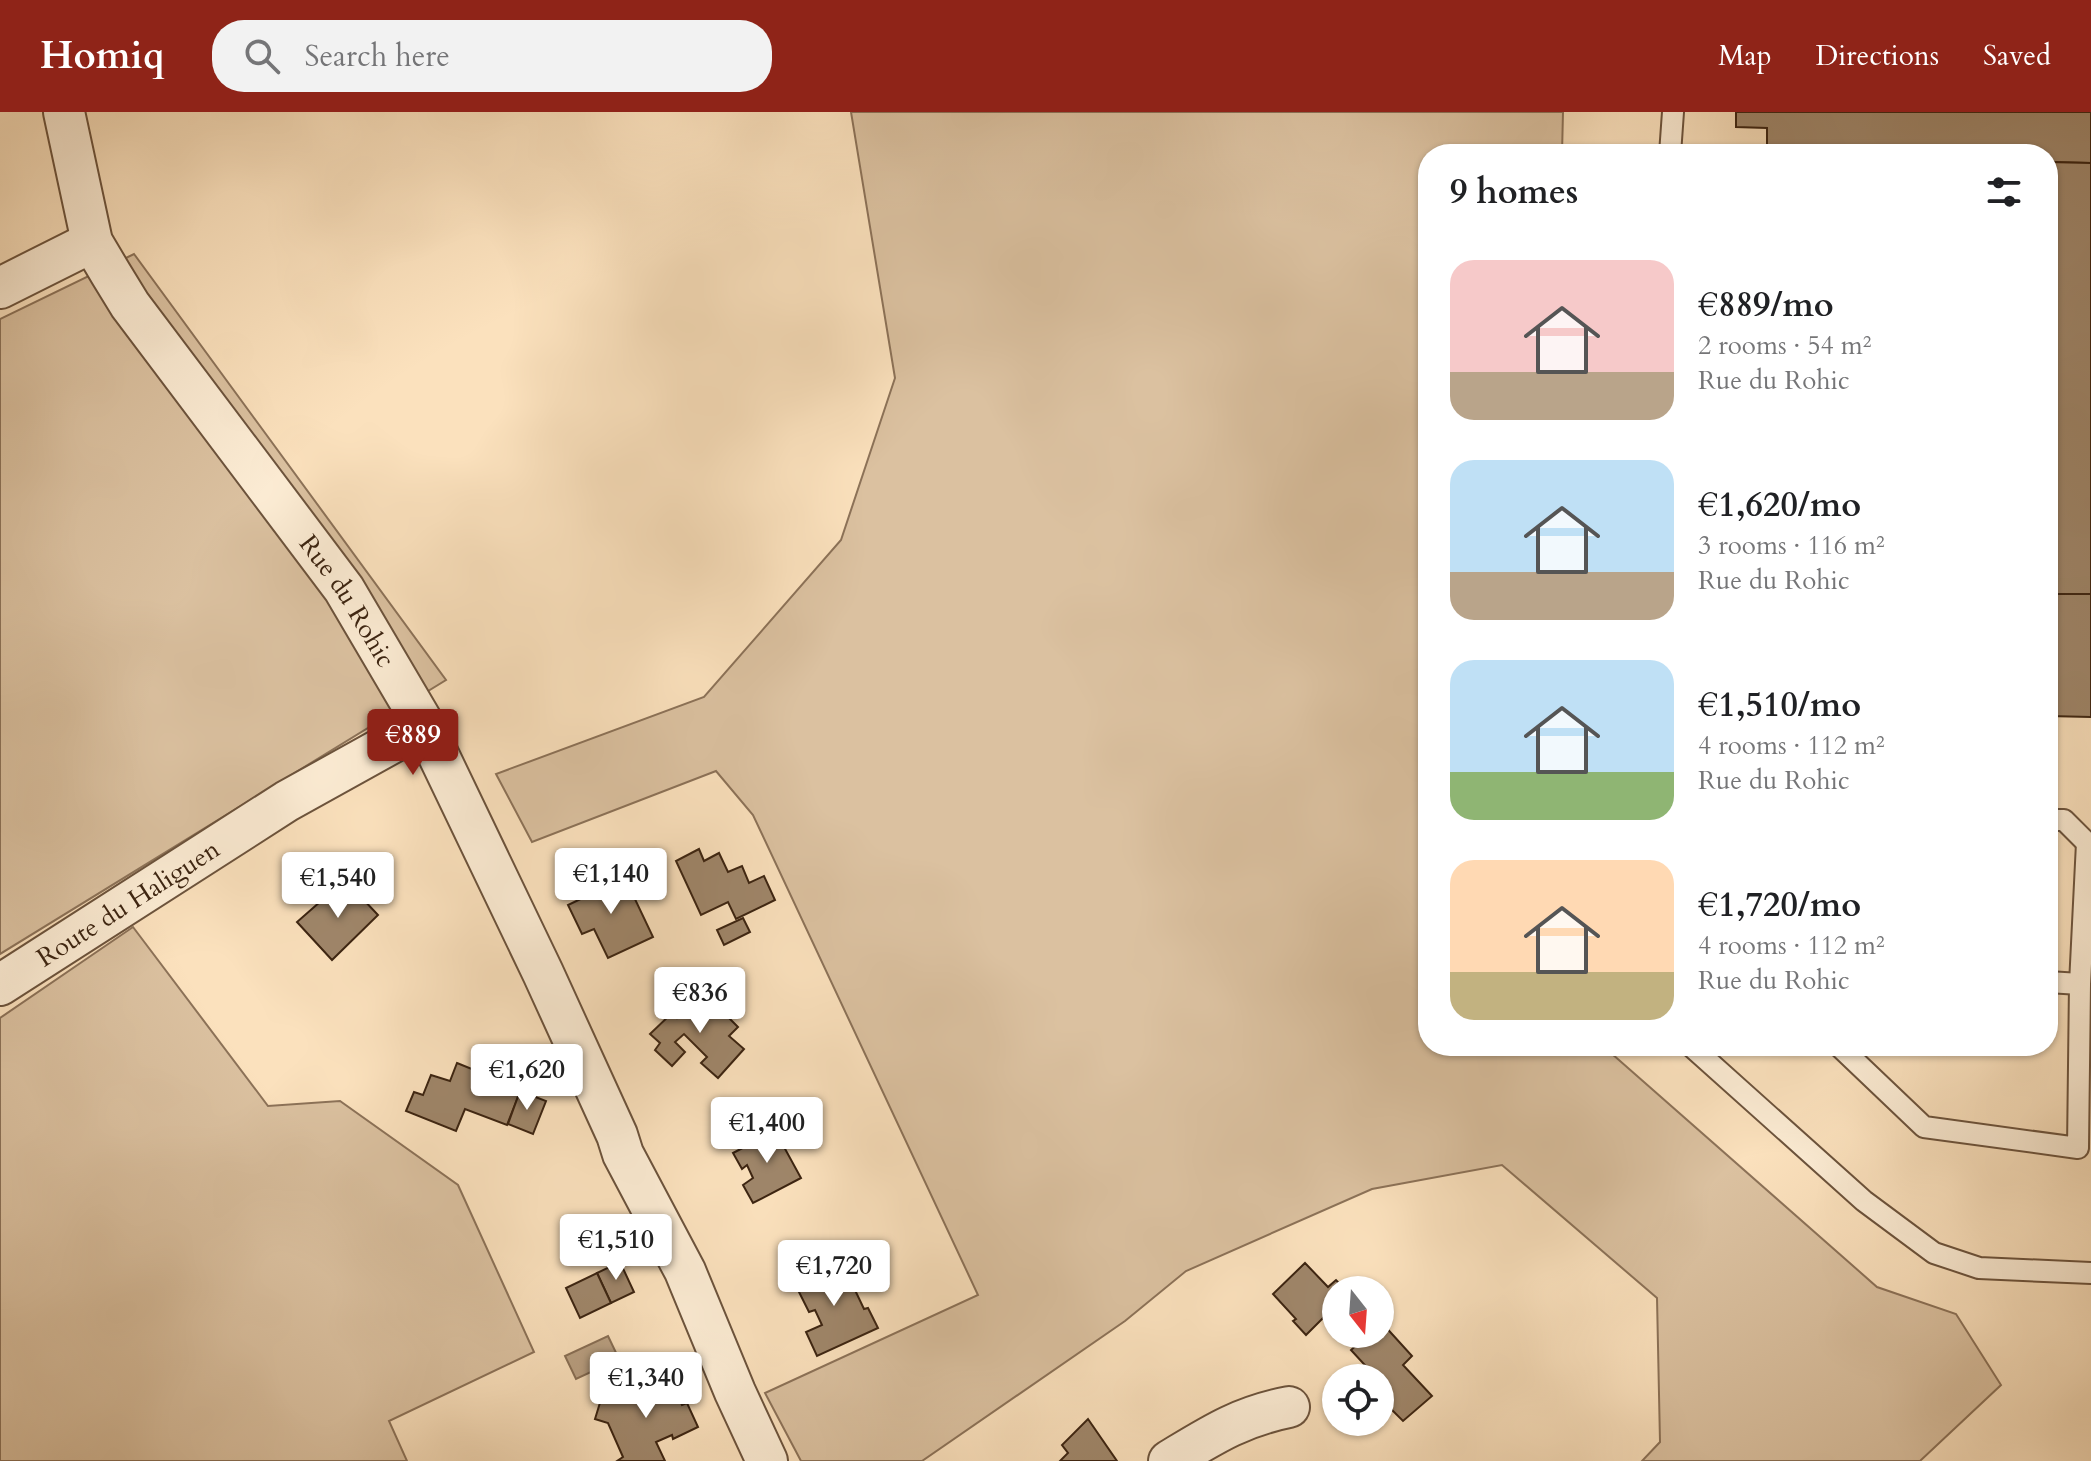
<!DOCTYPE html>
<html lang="en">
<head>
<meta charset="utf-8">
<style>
  :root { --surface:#fff; --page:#f2f2f2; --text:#202124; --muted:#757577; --accent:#8f2418 }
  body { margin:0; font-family:Cardo,serif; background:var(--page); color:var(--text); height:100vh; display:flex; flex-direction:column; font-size:30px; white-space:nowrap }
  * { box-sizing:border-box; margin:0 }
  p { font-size:26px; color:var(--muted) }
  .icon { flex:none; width:44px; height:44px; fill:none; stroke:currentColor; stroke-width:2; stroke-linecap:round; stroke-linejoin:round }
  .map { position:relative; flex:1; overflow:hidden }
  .side { position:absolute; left:1418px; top:32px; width:640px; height:912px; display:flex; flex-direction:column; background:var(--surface); border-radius:32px; box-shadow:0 2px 6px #0004 }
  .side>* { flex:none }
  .needle { width:52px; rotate:163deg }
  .tools { position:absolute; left:1322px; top:1164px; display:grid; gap:16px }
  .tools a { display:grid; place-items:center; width:72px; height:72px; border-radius:50%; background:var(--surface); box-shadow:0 2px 6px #0004; font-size:40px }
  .price { position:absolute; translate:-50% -68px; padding:0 18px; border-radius:8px; background:#fff; color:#222; font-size:26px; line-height:52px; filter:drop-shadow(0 2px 4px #0008) }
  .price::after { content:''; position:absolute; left:50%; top:48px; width:24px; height:18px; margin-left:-12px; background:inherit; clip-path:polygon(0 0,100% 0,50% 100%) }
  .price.selected { background:var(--accent); color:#fff }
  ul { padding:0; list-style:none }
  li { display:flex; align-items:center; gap:24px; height:200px; padding:0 32px }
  li span { display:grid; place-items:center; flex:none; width:224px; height:160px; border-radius:24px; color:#555 }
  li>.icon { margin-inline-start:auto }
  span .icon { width:96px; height:96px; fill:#fffc; stroke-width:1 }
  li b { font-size:34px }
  h2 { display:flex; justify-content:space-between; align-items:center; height:96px; padding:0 32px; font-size:34px }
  header { display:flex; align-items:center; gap:48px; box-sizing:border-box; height:112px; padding:0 40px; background:var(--accent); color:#fff }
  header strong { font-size:38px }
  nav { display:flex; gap:44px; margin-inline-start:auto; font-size:28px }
  .search { width:560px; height:72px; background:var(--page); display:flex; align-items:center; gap:20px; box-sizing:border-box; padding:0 28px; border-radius:32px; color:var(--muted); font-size:30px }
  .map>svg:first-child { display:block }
  .green { fill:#dbc1a0; stroke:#8c7258; stroke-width:2 }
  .water { fill:#baa183; stroke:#886f55; stroke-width:2 }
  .building { fill:#9f866a; stroke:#3c2411; stroke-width:2 }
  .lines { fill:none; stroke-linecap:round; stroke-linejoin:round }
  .lane-casing { stroke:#6c533c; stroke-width:24 }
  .street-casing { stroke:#6c533c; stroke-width:44 }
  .lane { stroke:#fcecd4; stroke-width:20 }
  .street { stroke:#fcecd4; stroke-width:40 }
  .labels { text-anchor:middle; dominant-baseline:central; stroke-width:6; stroke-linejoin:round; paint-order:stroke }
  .street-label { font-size:26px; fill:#3c2411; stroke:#fcecd4 }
</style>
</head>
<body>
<header>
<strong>Homiq</strong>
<div class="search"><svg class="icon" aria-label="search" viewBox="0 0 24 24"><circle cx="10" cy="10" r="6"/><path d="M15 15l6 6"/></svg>Search here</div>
<nav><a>Map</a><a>Directions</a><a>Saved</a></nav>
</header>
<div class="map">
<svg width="2091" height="1349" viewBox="0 0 2091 1349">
  <rect width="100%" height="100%" fill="#fbe1bd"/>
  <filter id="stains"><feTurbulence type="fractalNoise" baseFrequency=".0025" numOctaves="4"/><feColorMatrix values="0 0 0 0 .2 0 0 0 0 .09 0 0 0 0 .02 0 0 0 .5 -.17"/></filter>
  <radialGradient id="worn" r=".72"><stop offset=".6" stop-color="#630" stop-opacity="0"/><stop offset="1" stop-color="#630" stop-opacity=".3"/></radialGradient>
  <!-- green -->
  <g class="green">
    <path d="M 851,0 L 1563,0 L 1562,42 L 1428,42 L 1428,934 L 1603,934 L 1877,1175 L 1956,1202 L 2001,1273 L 1920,1349 L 1642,1349 L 1660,1330 L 1657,1186 L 1502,1053 L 1372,1077 L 1186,1159 L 1125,1209 L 922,1349 L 801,1349 L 765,1281 L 978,1183 L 753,703 L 716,659 L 532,730 L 496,662 L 704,585 L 841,428 L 895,266 Z"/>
    <path d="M 134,142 L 446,568 L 0,842 L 0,207 Z"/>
    <path d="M 133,815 L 268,994 L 340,989 L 458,1073 L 534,1240 L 389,1309 L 407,1349 L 0,1349 L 0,906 Z"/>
  </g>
  <!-- water -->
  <path class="water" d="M 608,1224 L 619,1247 L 576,1267 L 565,1244 Z"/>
  <!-- building -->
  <g class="building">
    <path d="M 1736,0 L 2091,0 L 2091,51 L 2048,50 L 2048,42 L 1767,42 L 1767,16 L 1736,15 Z"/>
    <path d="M 2048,50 L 2091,51 L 2091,482 L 2048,482 Z"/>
    <path d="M 2048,482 L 2091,482 L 2091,605 L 2048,604 Z"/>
    <path d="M 699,737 L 704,749 L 719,741 L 728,760 L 742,754 L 749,771 L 764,764 L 775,788 L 736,807 L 728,790 L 701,803 L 676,749 Z"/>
    <path d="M 609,763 L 613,772 L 625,766 L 653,825 L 608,846 L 594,817 L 582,822 L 568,793 L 587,784 L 583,775 Z"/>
    <path d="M 345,768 L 378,803 L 332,848 L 297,810 Z"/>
    <path d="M 743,806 L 750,820 L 724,833 L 717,818 Z"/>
    <path d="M 697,878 L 713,895 L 718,895 L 738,915 L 729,924 L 744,937 L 718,966 L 701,951 L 707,945 L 684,922 L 675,930 L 685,940 L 672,954 L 655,938 L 660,931 L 650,922 L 672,901 L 677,906 L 685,898 L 680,893 Z"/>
    <path d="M 457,951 L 521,977 L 507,1013 L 465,997 L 456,1019 L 406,999 L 414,980 L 423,983 L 431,963 L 450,969 Z"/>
    <path d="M 520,979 L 546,989 L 533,1022 L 508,1012 Z"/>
    <path d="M 772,1013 L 801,1066 L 753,1091 L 743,1073 L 753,1066 L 747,1053 L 742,1057 L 733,1041 L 754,1030 L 751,1025 Z"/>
    <path d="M 620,1150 L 634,1180 L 611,1191 L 597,1161 Z"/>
    <path d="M 1305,1151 L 1328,1175 L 1336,1168 L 1346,1178 L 1336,1178 L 1336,1193 L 1306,1223 L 1293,1209 L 1296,1207 L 1273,1182 Z"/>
    <path d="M 848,1152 L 858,1174 L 854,1176 L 864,1197 L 868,1196 L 878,1216 L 817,1244 L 806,1220 L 822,1213 L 815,1198 L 809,1200 L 793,1168 L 819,1156 L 823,1164 Z"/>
    <path d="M 597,1161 L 611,1191 L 580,1206 L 566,1176 Z"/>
    <path d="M 1382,1211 L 1412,1244 L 1403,1253 L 1432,1284 L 1403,1309 L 1388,1294 L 1380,1302 L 1380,1266 L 1372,1266 L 1375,1264 L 1351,1238 L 1369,1222 L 1380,1222 L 1380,1212 Z"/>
    <path d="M 669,1263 L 682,1293 L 687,1291 L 698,1315 L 673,1327 L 672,1323 L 656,1330 L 665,1349 L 617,1349 L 623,1345 L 608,1311 L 595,1307 L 603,1281 L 626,1288 L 647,1279 L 645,1275 Z"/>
    <path d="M 1088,1307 L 1117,1349 L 1060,1349 L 1068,1341 L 1062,1333 Z"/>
  </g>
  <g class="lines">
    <defs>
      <g id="lane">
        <path d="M 1670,42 L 1673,0"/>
        <path d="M 2048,708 L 2064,708 L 2087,731 L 2091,731"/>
        <path d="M 2048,870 L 2080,872"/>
        <path d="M 1691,934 L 1864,1089 L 1934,1141 L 1979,1156 L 2091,1161"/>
        <path d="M 1839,934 L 1924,1015 L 2078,1036 L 2080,872 L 2087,731"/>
      </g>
      <g id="street">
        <path id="s1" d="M 64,0 L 92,130 L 111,162 L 130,193 L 344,477 L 424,613 L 543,861 L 617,1023 L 623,1042 L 685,1159 L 735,1280 L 767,1349"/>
        <path d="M 0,176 L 92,130"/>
        <path id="s2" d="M 0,873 L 287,689 L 424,613"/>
        <path d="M 1169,1349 C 1212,1323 1239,1305 1289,1295"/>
      </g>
    </defs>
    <!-- lane casing -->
    <use href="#lane" class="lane-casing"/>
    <!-- street casing -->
    <use href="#street" class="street-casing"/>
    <!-- lane -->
    <use href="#lane" class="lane"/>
    <!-- street -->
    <use href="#street" class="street"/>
  </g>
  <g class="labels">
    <!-- street labels -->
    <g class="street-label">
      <text stroke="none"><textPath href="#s1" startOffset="574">Rue du Rohic</textPath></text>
      <text stroke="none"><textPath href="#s2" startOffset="152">Route du Haliguen</textPath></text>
    </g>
  </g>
  <rect width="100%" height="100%" filter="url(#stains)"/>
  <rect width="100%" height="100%" fill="url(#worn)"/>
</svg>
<div class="tools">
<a><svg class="needle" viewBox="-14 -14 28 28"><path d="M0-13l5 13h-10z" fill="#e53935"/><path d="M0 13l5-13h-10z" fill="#757577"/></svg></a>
<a><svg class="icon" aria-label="locate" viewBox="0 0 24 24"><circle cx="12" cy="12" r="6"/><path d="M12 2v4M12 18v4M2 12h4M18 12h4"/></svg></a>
</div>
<b class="price selected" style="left:413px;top:665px">€889</b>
<b class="price" style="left:611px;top:804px">€1,140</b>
<b class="price" style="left:338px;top:808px">€1,540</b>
<b class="price" style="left:700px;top:923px">€836</b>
<b class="price" style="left:527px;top:1000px">€1,620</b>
<b class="price" style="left:767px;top:1053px">€1,400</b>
<b class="price" style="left:616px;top:1170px">€1,510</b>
<b class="price" style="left:834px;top:1196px">€1,720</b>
<b class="price" style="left:646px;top:1308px">€1,340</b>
<section class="side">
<h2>9 homes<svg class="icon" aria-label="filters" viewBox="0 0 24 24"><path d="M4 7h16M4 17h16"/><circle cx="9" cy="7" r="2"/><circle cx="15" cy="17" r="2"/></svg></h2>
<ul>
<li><span style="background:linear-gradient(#f6c9c9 70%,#b9a48a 0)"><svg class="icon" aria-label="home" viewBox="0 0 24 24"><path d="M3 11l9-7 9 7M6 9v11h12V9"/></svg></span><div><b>€889/mo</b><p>2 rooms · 54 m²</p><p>Rue du Rohic</p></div></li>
<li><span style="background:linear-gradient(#bfe0f5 70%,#b9a48a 0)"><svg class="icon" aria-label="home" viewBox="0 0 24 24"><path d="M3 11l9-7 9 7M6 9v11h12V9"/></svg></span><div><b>€1,620/mo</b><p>3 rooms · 116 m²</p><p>Rue du Rohic</p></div></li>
<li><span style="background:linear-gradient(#bfe0f5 70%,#8fb573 0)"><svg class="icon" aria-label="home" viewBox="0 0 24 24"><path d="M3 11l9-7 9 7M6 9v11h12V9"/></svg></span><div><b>€1,510/mo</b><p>4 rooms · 112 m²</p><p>Rue du Rohic</p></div></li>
<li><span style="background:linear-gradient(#ffd9b3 70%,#c2b280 0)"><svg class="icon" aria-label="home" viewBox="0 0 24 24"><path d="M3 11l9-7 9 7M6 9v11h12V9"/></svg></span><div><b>€1,720/mo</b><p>4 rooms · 112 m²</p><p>Rue du Rohic</p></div></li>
</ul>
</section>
</div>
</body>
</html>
